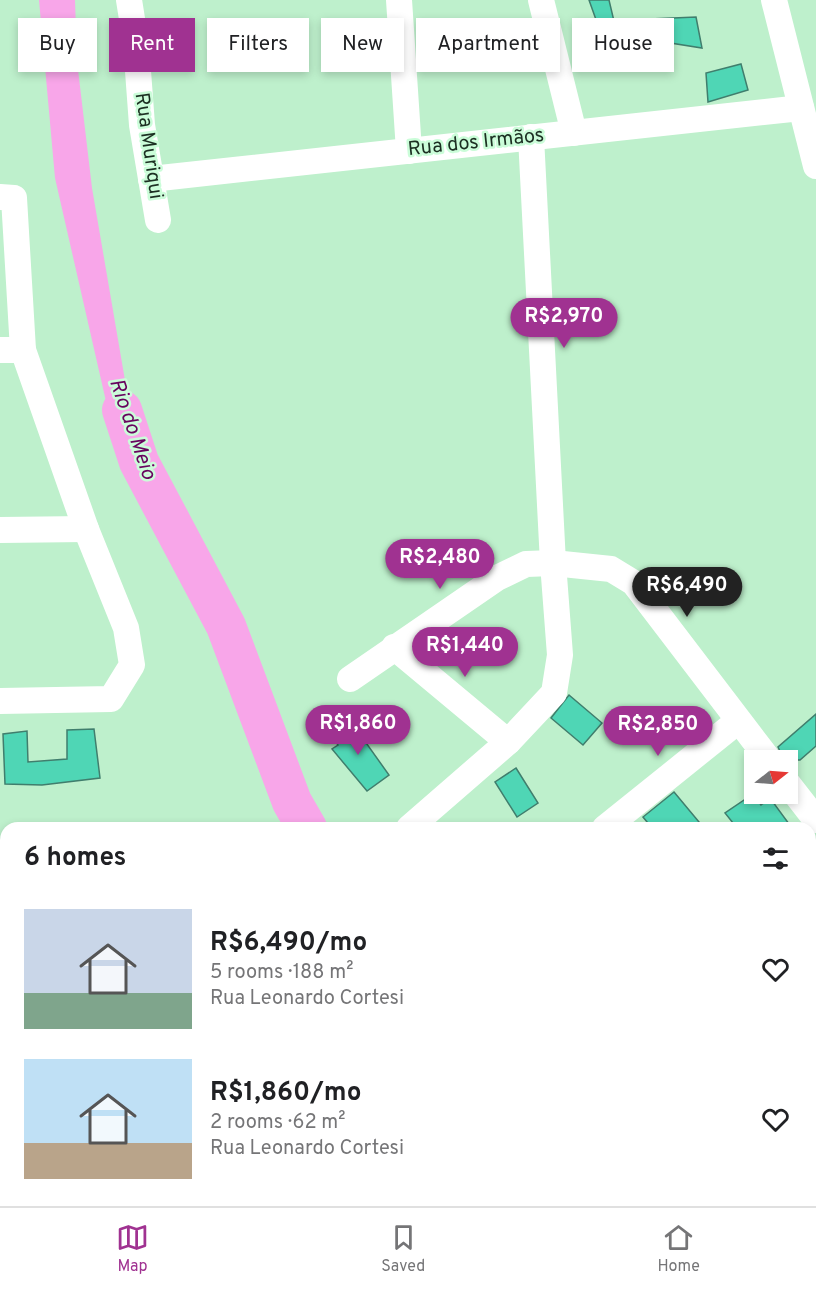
<!DOCTYPE html>
<html lang="en">
<head>
<meta charset="utf-8">
<style>
  :root { --surface:#fff; --page:#f2f2f2; --text:#202124; --muted:#757577; --line:#e0e0e0; --accent:#a03291 }
  body { margin:0; font-family:Overpass,sans-serif; background:var(--page); color:var(--text); height:100vh; display:flex; flex-direction:column; font-size:22px; white-space:nowrap }
  * { box-sizing:border-box; margin:0 }
  p { font-size:20px; color:var(--muted) }
  .icon { flex:none; width:33px; height:33px; fill:none; stroke:currentColor; stroke-width:2; stroke-linecap:round; stroke-linejoin:round }
  .map { position:relative; flex:1; overflow:hidden }
  .details { position:absolute; left:0px; top:822px; width:816px; height:384px; display:flex; flex-direction:column; background:var(--surface); border-radius:18px 18px 0 0; box-shadow:0 3px 9px #0003 }
  .details>* { flex:none }
  .guide { position:absolute; left:18px; top:18px; width:780px; height:54px; display:flex; gap:12px }
  .needle { width:39px; rotate:73deg }
  .fabs { position:absolute; left:744px; top:750px; display:grid; gap:12px }
  .fabs a { display:grid; place-items:center; width:54px; height:54px; border-radius:0px; background:var(--surface); box-shadow:0 3px 9px #0003; font-size:30px }
  .price { position:absolute; translate:-50% -51px; padding:0 14px; border-radius:21px; background:var(--accent); color:#fff; font-size:20px; line-height:39px; filter:drop-shadow(0 2px 3px #0008) }
  .price::after { content:''; position:absolute; left:50%; top:36px; width:18px; height:14px; margin-left:-9px; background:inherit; clip-path:polygon(0 0,100% 0,50% 100%) }
  .price.selected { background:#222; color:#fff }
  ul { padding:0; list-style:none }
  li { display:flex; align-items:center; gap:18px; height:150px; padding:0 24px }
  li span { display:grid; place-items:center; flex:none; width:168px; height:120px; border-radius:0px; color:#555 }
  li>.icon { margin-inline-start:auto }
  span .icon { width:72px; height:72px; fill:#fffc; stroke-width:1 }
  li b { font-size:26px }
  h2 { display:flex; justify-content:space-between; align-items:center; height:72px; padding:0 24px; font-size:26px }
  .tag { padding:0 21px; border-radius:0px; background:var(--surface); box-shadow:0 3px 9px #0003; font-size:21px; line-height:54px }
  .tag.selected { background:var(--accent); color:#fff }
  .dock { display:flex; justify-content:space-around; align-items:center; height:84px; border-top:2px solid var(--line); background:var(--surface); font-size:16px; color:var(--muted) }
  .dock a { display:grid; justify-items:center; gap:3px }
  .dock .selected { color:var(--accent) }
  .map>svg:first-child { display:block }
  .water { fill:#f8a6e9 }
  .lines { fill:none; stroke-linecap:round; stroke-linejoin:round }
  .river { stroke:#f8a6e9; stroke-width:40 }
  .building { fill:#4fd6b5; stroke:#407e6d; stroke-width:1.5 }
  .minor { stroke:#fff; stroke-width:26 }
  .labels { text-anchor:middle; dominant-baseline:central; stroke-width:5; stroke-linejoin:round; paint-order:stroke }
  .street-label { font-size:20px; fill:#1c2f22; stroke:#cbfdd9 }
  .water-label { font-size:21px; font-style:italic; fill:#68045e; stroke:#cbfdd9 }
</style>
</head>
<body>
<div class="map">
<svg width="816" height="1206" viewBox="0 0 816 1206">
  <rect width="100%" height="100%" fill="#bef0cc"/>
  <!-- water -->
  <path class="water" d="M 39,0 L 75,0 L 77,61 L 92,188 L 139,462 L 183,544 L 147,498 L 126,467 L 105,397 L 55,178 Z"/>
  <g class="lines">
    <!-- river -->
    <g class="river">
      <path d="M 122,410 L 139,462 L 226,626 L 292,802 L 307,828"/>
      <path d="M 424,1200 L 428,1206"/>
      <path d="M 181,1206 L 187,1200"/>
    </g>
  </g>
  <!-- building -->
  <g class="building">
    <path d="M 589,0 L 609,0 L 617,34 L 642,32 L 621,50 L 623,56 L 610,59 Z"/>
    <path d="M 696,17 L 702,48 L 658,41 L 650,19 Z"/>
    <path d="M 741,64 L 748,90 L 708,102 L 706,73 Z"/>
    <path d="M 569,695 L 602,723 L 583,745 L 551,718 Z"/>
    <path d="M 816,714 L 816,746 L 800,760 L 784,760 L 778,747 Z"/>
    <path d="M 349,719 L 389,775 L 367,791 L 332,749 L 338,745 L 330,733 Z"/>
    <path d="M 94,729 L 100,778 L 42,785 L 5,784 L 3,734 L 27,731 L 28,762 L 67,759 L 67,730 Z"/>
    <path d="M 516,768 L 538,803 L 517,817 L 495,782 Z"/>
    <path d="M 674,792 L 704,828 L 652,828 L 643,817 Z"/>
    <path d="M 753,794 L 761,805 L 770,798 L 792,828 L 737,828 L 725,813 Z"/>
  </g>
  <g class="lines">
    <!-- minor -->
    <g class="minor">
      <path d="M 129,0 L 136,44 L 142,125 L 158,220"/>
      <path d="M 399,0 L 409,151"/>
      <path d="M 541,0 L 574,133"/>
      <path d="M 774,0 L 816,166"/>
      <path d="M 151,179 L 801,108"/>
      <path d="M 0,197 L 14,198 L 23,350 L 86,529 L 126,628 L 132,665 L 111,699 L 0,701"/>
      <path d="M 0,350 L 23,350"/>
      <path d="M 0,530 L 86,529"/>
      <path d="M 394,647 L 508,742"/>
      <path d="M 350,679 L 497,578 L 526,564 L 553,563 L 611,569 L 634,583 L 769,760"/>
      <path d="M 788,784 L 816,820"/>
      <path d="M 409,828 L 508,742 L 554,693 L 560,655 L 553,563 L 531,137"/>
      <path d="M 605,828 L 738,721"/>
      <path d="M 810,863 L 816,858"/>
      <path d="M 810,979 L 816,974"/>
      <path d="M 631,1200 L 637,1206"/>
      <path d="M 695,1206 L 702,1200"/>
    </g>
  </g>
  <g class="labels">
    <!-- street labels -->
    <g class="street-label">
      <text transform="translate(476 143) rotate(-6)">Rua dos Irmãos</text>
      <text transform="translate(148 146) rotate(82)">Rua Muriqui</text>
    </g>
    <!-- water labels -->
    <g class="water-label">
      <text transform="translate(132 429) rotate(71)">Rio do Meio</text>
    </g>
  </g>
</svg>
<div class="fabs">
<a><svg class="needle" viewBox="-14 -14 28 28"><path d="M0-13l5 13h-10z" fill="#e53935"/><path d="M0 13l5-13h-10z" fill="#757577"/></svg></a>
</div>
<b class="price" style="left:564px;top:349px">R$2,970</b>
<b class="price" style="left:440px;top:590px">R$2,480</b>
<b class="price selected" style="left:687px;top:618px">R$6,490</b>
<b class="price" style="left:465px;top:678px">R$1,440</b>
<b class="price" style="left:358px;top:756px">R$1,860</b>
<b class="price" style="left:658px;top:757px">R$2,850</b>
<div class="guide">
<a class="tag">Buy</a>
<a class="tag selected">Rent</a>
<a class="tag">Filters</a>
<a class="tag">New</a>
<a class="tag">Apartment</a>
<a class="tag">House</a>
</div>
<section class="details">
<h2>6 homes<svg class="icon" aria-label="filters" viewBox="0 0 24 24"><path d="M4 7h16M4 17h16"/><circle cx="9" cy="7" r="2"/><circle cx="15" cy="17" r="2"/></svg></h2>
<ul>
<li><span style="background:linear-gradient(#c9d6e8 70%,#7fa58c 0)"><svg class="icon" aria-label="home" viewBox="0 0 24 24"><path d="M3 11l9-7 9 7M6 9v11h12V9"/></svg></span><div><b>R$6,490/mo</b><p>5 rooms · 188 m²</p><p>Rua Leonardo Cortesi</p></div><svg class="icon" aria-label="heart" viewBox="0 0 24 24"><path d="M12 20l-8-8c-3-5 5-10 8-4 3-6 11-1 8 4z"/></svg></li>
<li><span style="background:linear-gradient(#bfe0f5 70%,#b9a48a 0)"><svg class="icon" aria-label="home" viewBox="0 0 24 24"><path d="M3 11l9-7 9 7M6 9v11h12V9"/></svg></span><div><b>R$1,860/mo</b><p>2 rooms · 62 m²</p><p>Rua Leonardo Cortesi</p></div><svg class="icon" aria-label="heart" viewBox="0 0 24 24"><path d="M12 20l-8-8c-3-5 5-10 8-4 3-6 11-1 8 4z"/></svg></li>
</ul>
</section>
</div>
<nav class="dock">
<a class="selected"><svg class="icon" aria-label="map" viewBox="0 0 24 24"><path d="M3 6l6-2 6 2 6-2v14l-6 2-6-2-6 2zM9 4v14M15 6v14"/></svg>Map</a>
<a><svg class="icon" aria-label="saved" viewBox="0 0 24 24"><path d="M7 4h10v16l-5-4-5 4z"/></svg>Saved</a>
<a><svg class="icon" aria-label="home" viewBox="0 0 24 24"><path d="M3 11l9-7 9 7M6 9v11h12V9"/></svg>Home</a>
</nav>
</body>
</html>
